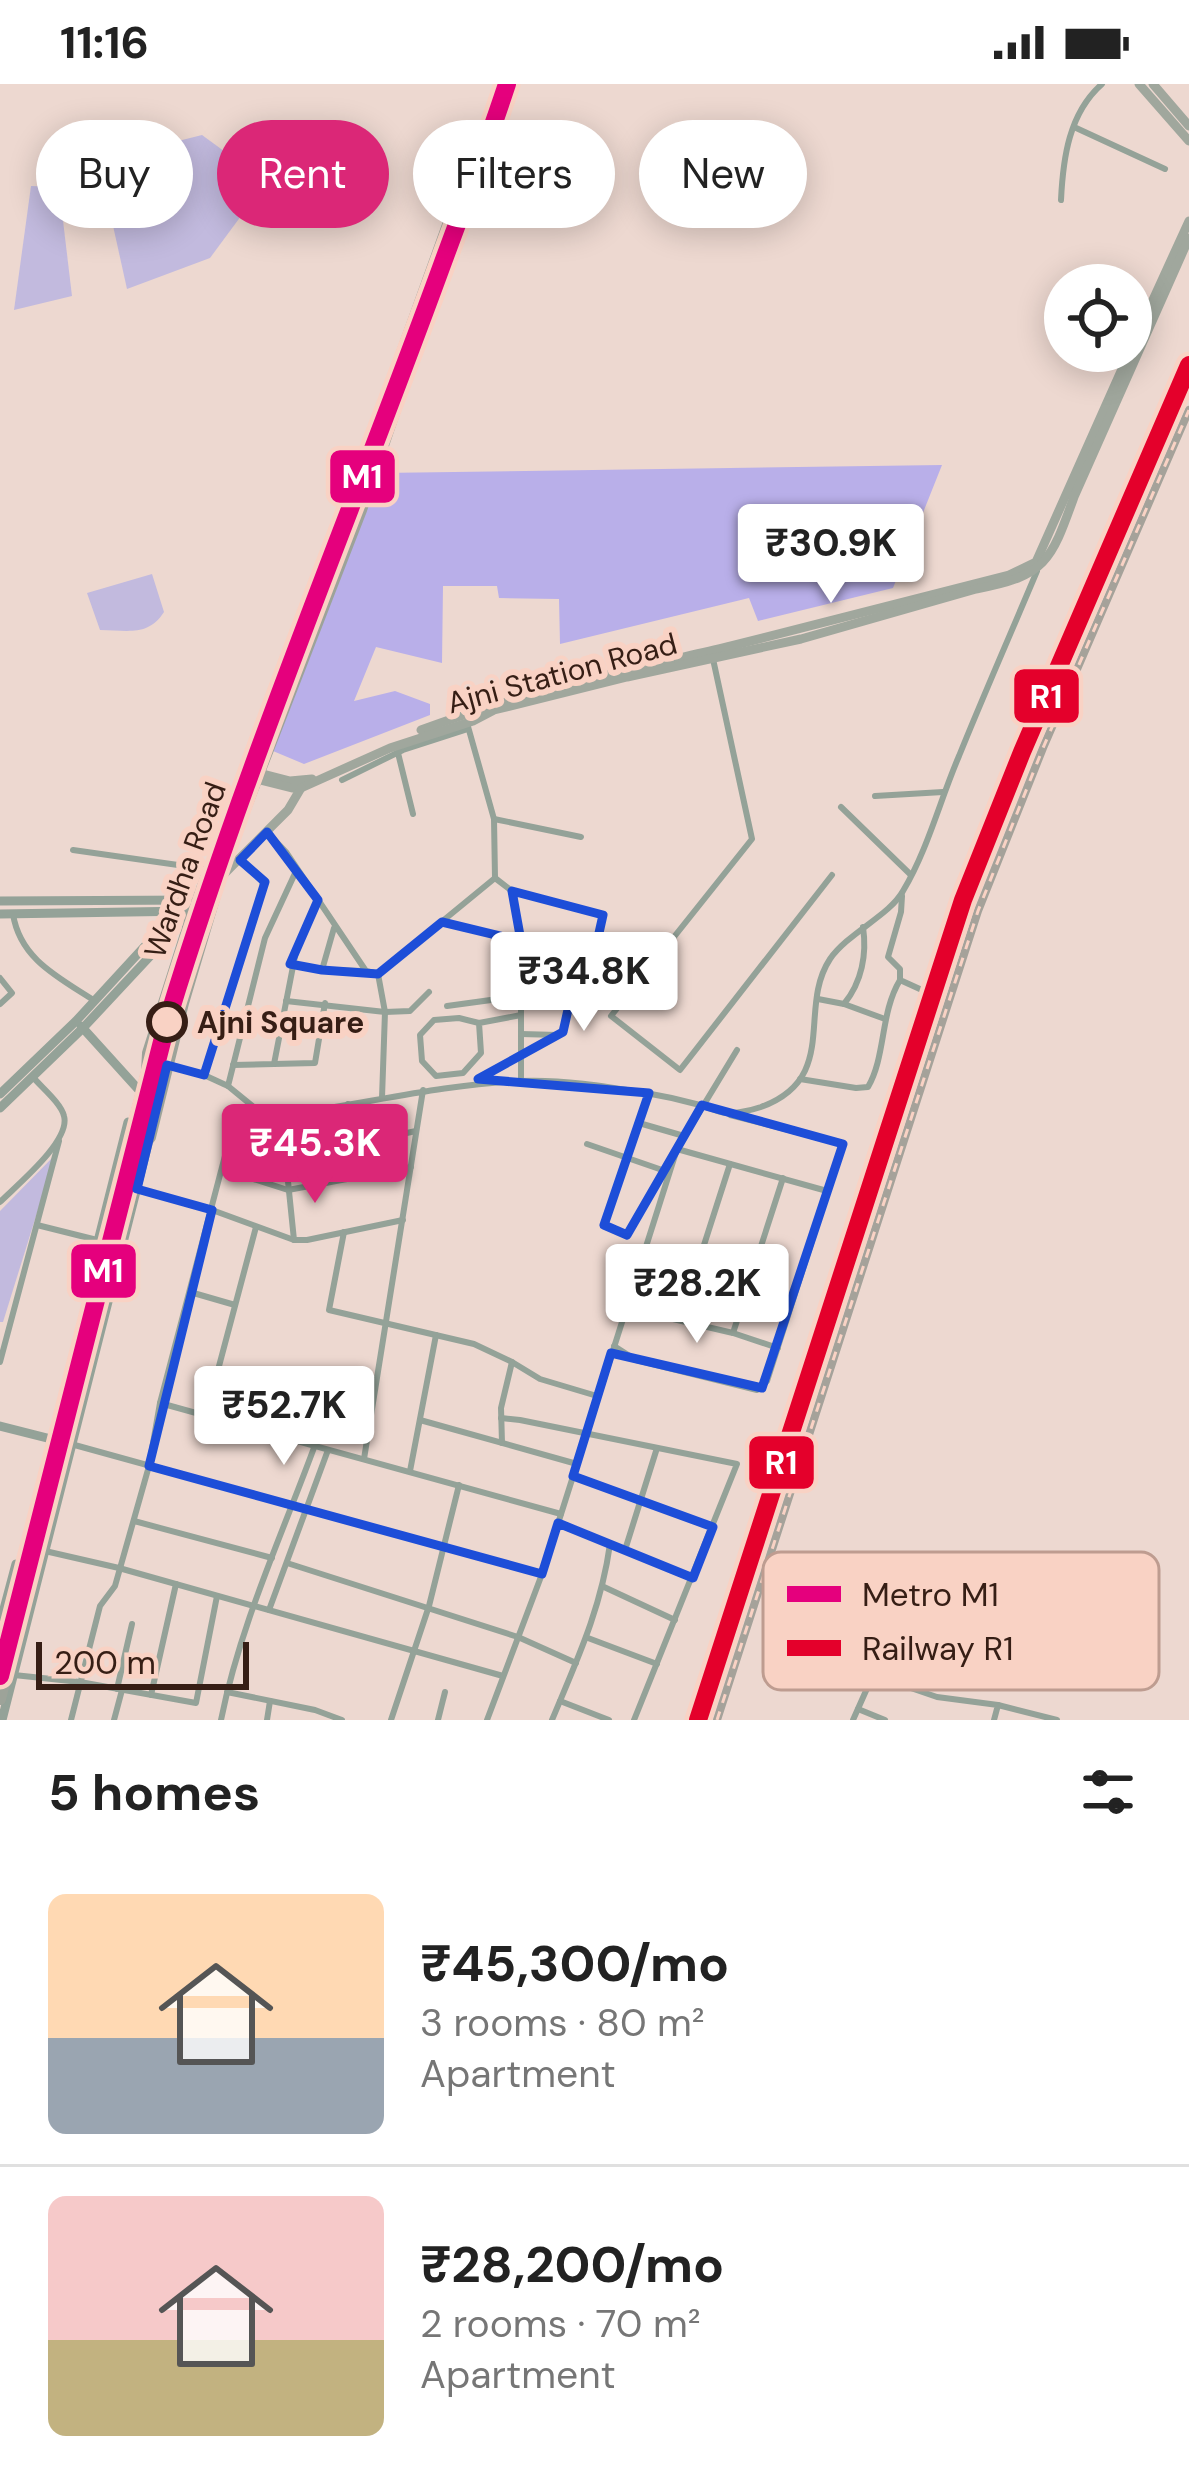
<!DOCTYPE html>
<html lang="en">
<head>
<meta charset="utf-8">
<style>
  :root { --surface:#fff; --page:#f2f2f2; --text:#222; --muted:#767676; --line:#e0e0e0; --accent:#db2777 }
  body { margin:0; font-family:"DM Sans",sans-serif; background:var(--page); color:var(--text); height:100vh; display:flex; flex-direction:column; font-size:45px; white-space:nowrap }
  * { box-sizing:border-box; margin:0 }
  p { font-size:39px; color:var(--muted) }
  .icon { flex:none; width:66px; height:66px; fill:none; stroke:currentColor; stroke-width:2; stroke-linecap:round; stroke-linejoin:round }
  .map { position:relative; height:1636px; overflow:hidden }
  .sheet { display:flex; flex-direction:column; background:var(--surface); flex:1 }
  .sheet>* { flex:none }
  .top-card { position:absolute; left:36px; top:36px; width:1119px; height:108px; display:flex; gap:24px }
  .tools { position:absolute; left:1044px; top:180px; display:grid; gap:24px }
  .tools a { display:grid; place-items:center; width:108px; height:108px; border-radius:50%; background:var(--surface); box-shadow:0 6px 30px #0003; font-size:60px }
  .scale { position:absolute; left:36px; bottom:30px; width:213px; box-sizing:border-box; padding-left:12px; border:6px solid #361e15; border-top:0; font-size:33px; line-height:42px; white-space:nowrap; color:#361e15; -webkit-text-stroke:9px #f9d2c4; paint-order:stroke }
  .price { position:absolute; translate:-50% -102px; padding:0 27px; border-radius:12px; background:#fff; color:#222; font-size:39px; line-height:78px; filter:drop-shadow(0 3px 6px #0008) }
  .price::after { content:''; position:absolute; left:50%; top:72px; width:36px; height:27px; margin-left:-18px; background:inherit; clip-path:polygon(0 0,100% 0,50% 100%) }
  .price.on { background:var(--accent); color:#fff }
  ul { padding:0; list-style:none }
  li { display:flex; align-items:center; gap:36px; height:300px; padding:0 48px }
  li+li { border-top:3px solid var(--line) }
  li span { display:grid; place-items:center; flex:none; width:336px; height:240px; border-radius:18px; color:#555 }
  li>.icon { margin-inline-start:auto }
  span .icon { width:144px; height:144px; fill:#fffc; stroke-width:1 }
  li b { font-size:51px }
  h2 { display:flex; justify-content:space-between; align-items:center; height:144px; padding:0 48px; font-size:51px }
  .chip { padding:0 42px; border-radius:54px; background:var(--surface); box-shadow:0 6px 30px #0003; font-size:42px; line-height:108px }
  .chip.on { background:var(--accent); color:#fff }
  .status { display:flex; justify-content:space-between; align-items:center; height:84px; padding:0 60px; background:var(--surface); direction:ltr }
  .status svg { height:33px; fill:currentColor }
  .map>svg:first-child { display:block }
  .green { fill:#c2bade }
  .forest { fill:#b9afe9 }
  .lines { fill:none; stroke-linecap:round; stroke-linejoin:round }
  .minor { stroke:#94a298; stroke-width:6 }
  .tertiary { stroke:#94a298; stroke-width:9 }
  .secondary { stroke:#a0a79d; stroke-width:9 }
  .trunk { stroke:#9da399; stroke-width:12 }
  .rail-casing { stroke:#a5a29a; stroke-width:8 }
  .rail { stroke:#f9d2c4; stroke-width:3; stroke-dasharray:9; stroke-linecap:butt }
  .rail-1-casing { stroke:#f9d2c4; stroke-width:27 }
  .rail-1 { stroke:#e4002b; stroke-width:18 }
  .metro-1-casing { stroke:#f9d2c4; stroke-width:27 }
  .metro-1 { stroke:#e5007d; stroke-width:18 }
  .marked { fill:none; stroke:#1d4ed8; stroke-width:9; stroke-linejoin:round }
  .stop-dot { fill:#f9d2c4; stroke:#361e15; stroke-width:6 }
  .labels { text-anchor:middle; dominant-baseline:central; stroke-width:12; stroke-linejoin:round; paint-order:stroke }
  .street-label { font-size:30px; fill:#361e15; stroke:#f9d2c4 }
  .stop-label { font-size:30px; font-weight:bold; fill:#361e15; stroke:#f9d2c4; text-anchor:start }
  .key { fill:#f9d2c4; stroke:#be9c90; stroke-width:3 }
  .key-label { font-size:33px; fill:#361e15 }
  .line-badge { stroke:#f9d2c4; stroke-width:4.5 }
  .badge-label { font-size:33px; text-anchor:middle; font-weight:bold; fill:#fff }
</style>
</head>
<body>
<div class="status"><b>11:16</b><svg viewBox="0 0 49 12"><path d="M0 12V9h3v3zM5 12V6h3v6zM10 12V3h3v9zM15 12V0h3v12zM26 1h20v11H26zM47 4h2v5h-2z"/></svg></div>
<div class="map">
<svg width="1189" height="1636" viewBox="0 0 1189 1636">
  <rect width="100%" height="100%" fill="#edd8d0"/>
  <!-- green -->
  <g class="green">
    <path d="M 202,51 L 243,81 L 241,132 L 210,174 L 127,205 L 104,101 L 107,75 Z"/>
    <path d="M 31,102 L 59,103 L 72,212 L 14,226 Z"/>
    <path d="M 152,490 L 164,528 C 148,553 127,546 100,546 L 87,509 Z"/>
    <path d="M 55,1071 L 3,1238 L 0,1238 L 0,1127 Z"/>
  </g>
  <!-- forest -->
  <path class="forest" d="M 942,381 L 893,504 L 758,537 L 749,514 L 560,560 L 559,515 L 499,514 L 497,502 L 443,502 L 442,579 L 376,563 L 354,617 L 395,607 L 430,620 L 430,631 L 304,680 L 273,667 L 380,389 Z"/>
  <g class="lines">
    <!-- minor -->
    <g class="minor">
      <path d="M 1074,43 L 1165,85"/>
      <path d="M 1061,116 C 1063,74 1069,29 1102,0"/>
      <path d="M 713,575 L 752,755 L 611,932 L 680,986 L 832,791"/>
      <path d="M 467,639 L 494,735 L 495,794"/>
      <path d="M 398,669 L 413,730"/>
      <path d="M 342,696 L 403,666 L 468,645"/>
      <path d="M 875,712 L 943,708"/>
      <path d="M 841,723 L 911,791"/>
      <path d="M 494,735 L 581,753"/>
      <path d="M 267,748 L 286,768 L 366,887 L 378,890 L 385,928 L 410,927 L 429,908"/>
      <path d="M 73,766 L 206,785"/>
      <path d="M 297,785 L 265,854 L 228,1002 L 256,1025 L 275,1032 C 357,1022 436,1001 519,997 C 561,995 605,1002 646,1009 C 664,1012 682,1016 700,1021 C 708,1023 717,1028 726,1029 C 735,1030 752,1026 761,1023 C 840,994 797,925 830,875 C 848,849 890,831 903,807 C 928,765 940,716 959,672 C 984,610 1011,549 1037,487"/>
      <path d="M 512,807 L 521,857 L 521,997"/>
      <path d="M 902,812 L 901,828 L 888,873 L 900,885 L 900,896 L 933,911"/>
      <path d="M 13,830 C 20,875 58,893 95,917"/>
      <path d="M 442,838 L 593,876 L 603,831 L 512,807 L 495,794"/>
      <path d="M 293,881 L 322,886 L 366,887"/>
      <path d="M 322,886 L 334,844"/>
      <path d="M 378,890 L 495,794"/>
      <path d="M 0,894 L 12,909 L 0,920"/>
      <path d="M 818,915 L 844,920 C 862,898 867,870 863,843"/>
      <path d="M 286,917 L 385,928 L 382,1014"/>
      <path d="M 844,920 L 885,935"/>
      <path d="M 447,922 L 520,912"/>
      <path d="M 479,939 L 481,969 L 463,989 L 436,992 L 422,977 L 420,951 L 434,936 L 459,934 L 479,939 L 521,931"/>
      <path d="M 521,950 L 558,951 L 563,948 L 580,872"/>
      <path d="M 274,980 L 315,979 L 325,919"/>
      <path d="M 167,981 L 204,991"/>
      <path d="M 233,981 L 274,980 L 296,867 L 318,816"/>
      <path d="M 800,995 L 856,1004 L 868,1003 C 886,972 880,929 900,896"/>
      <path d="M 228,1002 L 204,991 L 263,803 L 262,795 L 240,776"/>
      <path d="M 348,1020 L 356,1060"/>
      <path d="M 295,1029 L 304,1071"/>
      <path d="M 639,1039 L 684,1052"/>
      <path d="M 587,1060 L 668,1088"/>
      <path d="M 677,1065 L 827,1107"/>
      <path d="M 627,1074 L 649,1009"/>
      <path d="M 730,1080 L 695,1189 L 748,1203"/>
      <path d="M 222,1085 L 288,1106 L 411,1083"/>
      <path d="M 137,1105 L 212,1126 L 294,1156 L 307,1156 L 403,1136"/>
      <path d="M 0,1118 C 17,1101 71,1057 64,1032 C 61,1019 41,1003 32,992"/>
      <path d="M 37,1141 L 97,1156"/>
      <path d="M 344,1148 L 329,1226 L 474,1260 L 512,1278 L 540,1295 L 597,1312"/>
      <path d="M 294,1156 L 286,1078 L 304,1071 L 416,1047"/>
      <path d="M 190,1208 L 235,1221"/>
      <path d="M 626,1224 L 733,1249 L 778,1264"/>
      <path d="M 733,1249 L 783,1094"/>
      <path d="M 614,1262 L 636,1276 L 757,1306 L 767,1297 L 843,1060 L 730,1031"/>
      <path d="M 0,1278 L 59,1057"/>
      <path d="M 160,1319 L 561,1430"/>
      <path d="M 206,1331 L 256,1143"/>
      <path d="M 501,1334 L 520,1336 L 737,1380 L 634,1636"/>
      <path d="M 420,1336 L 577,1380"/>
      <path d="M 502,1359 L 501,1324 L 512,1278"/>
      <path d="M 71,1360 L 542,1490"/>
      <path d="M 364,1375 L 423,1006"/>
      <path d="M 410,1387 L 436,1251"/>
      <path d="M 573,1392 L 713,1443"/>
      <path d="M 134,1437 L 272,1474"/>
      <path d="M 558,1439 L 693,1494"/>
      <path d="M 625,1466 L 657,1364"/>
      <path d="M 45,1467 L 119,1484 L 503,1592"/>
      <path d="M 287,1479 L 518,1553 L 576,1579"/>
      <path d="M 604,1503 L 675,1536"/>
      <path d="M 269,1526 L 328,1366"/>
      <path d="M 588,1554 L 657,1580"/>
      <path d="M 14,1591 L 80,1598 L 196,1619 L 217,1512"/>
      <path d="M 117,1605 L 132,1540"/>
      <path d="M 227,1608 L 315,1626 L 342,1636"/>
      <path d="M 151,1611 L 176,1500"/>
      <path d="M 560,1617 L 609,1636"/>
      <path d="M 998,1621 L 1057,1636"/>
      <path d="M 858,1625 L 885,1636"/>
      <path d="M 71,1636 L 100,1522 L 115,1502 L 149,1382 L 160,1319 L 236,1030"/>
      <path d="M 114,1636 L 122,1606"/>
      <path d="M 221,1636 C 240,1541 282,1451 315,1361"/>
      <path d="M 267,1636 L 270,1617"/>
      <path d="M 391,1636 L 429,1522 L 459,1401"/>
      <path d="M 438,1636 L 445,1608"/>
      <path d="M 487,1636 L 542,1490 L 677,1065 L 737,966"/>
      <path d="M 552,1636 C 577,1576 601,1525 610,1460"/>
      <path d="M 853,1636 L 873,1591 L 937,1613 L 998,1621 L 994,1636"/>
    </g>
    <!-- tertiary -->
    <g class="tertiary">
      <path d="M 0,817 L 197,816"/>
      <path d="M 0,830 L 193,827"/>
      <path d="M 81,942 L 138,1005"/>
      <path d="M 0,1010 L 76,937 L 145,862 L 158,855"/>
      <path d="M 0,1024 L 83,944 L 153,869 C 162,852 173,835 192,832"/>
      <path d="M 94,1173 L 128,1038"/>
      <path d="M 0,1342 L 59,1357"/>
      <path d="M 0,1540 L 16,1480"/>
      <path d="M 2,1636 L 148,1060"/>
    </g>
    <!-- secondary -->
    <g class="secondary">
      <path d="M 1139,0 L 1189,57"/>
      <path d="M 1153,0 L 1189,42"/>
      <path d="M 1131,264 L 1189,137"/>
      <path d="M 421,646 C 519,609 621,588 723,564 C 819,540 914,515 1009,491 L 1036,478 L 1130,267"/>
      <path d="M 259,689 L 290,697 L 312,695"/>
      <path d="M 256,695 L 292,704 L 301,704 L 390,664 L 473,637 L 494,626 L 627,593 L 801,555 L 976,505 C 1046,492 1051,477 1074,413 L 1189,154"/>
      <path d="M 221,793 L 288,726 L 301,704"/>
    </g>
    <!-- trunk -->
    <g class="trunk">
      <path d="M 0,1566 L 147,988 L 148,969 L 192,831 L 345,427 L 480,52"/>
      <path d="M 0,1615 L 140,1066 L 150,1053 L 183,919 L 227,771 L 361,426 L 506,0"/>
    </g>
    <defs>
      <path id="rail" d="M 717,1636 L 978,827 L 1043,664 L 1189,326"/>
    </defs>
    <!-- rail casing -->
    <use href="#rail" class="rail-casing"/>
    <!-- rail -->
    <use href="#rail" class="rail"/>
    <defs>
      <path id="rail-1" d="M 698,1636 L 963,816 L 1022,668 L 1189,281"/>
    </defs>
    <!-- rail-1 casing -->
    <use href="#rail-1" class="rail-1-casing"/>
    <!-- rail-1 -->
    <use href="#rail-1" class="rail-1"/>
    <defs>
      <path id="metro-1" d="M 0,1592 L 167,938 C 245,681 350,433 442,181 C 464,121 487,61 507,0"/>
    </defs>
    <!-- metro-1 casing -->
    <use href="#metro-1" class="metro-1-casing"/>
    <!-- metro-1 -->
    <use href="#metro-1" class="metro-1"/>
  </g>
  <!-- marked area -->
  <path class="marked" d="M 267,748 L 318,816 L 290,880 L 322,886 L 378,890 L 442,838 L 521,857 L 512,807 L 603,831 L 593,876 L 580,872 L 563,948 L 478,995 L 649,1009 L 604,1141 L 627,1151 L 702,1021 L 843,1060 L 762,1304 L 611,1269 L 573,1392 L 713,1443 L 693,1494 L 558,1439 L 542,1490 L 149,1382 L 212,1126 L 137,1105 L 167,981 L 204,991 L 265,798 L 240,776 Z"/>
  <!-- markers -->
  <circle class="stop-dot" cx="167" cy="938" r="18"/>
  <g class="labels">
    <!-- street labels -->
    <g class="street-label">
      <text transform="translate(562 589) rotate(-15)">Ajni Station Road</text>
      <text transform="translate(185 786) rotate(-70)">Wardha Road</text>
    </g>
    <!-- stop labels -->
    <g class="stop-label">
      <text x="197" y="938">Ajni Square</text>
    </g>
  </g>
  <!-- legend -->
  <rect x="763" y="1468" width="396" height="138" rx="18" class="key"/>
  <rect x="787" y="1502" width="54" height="16" fill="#e5007d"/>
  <rect x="787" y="1556" width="54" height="16" fill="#e4002b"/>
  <g class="key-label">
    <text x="862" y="1522">Metro M1</text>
    <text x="862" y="1576">Railway R1</text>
  </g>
  <g class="line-badge">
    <rect x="328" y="364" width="69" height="57" rx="12" fill="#e5007d"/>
    <rect x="1012" y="583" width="69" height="58" rx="12" fill="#e4002b"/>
    <rect x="69" y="1158" width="69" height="58" rx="12" fill="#e5007d"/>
    <rect x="747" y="1350" width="69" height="57" rx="12" fill="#e4002b"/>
  </g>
  <g class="badge-label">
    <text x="362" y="404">M1</text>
    <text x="1046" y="624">R1</text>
    <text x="103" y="1198">M1</text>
    <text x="781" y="1390">R1</text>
  </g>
</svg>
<div class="tools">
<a><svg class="icon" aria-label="locate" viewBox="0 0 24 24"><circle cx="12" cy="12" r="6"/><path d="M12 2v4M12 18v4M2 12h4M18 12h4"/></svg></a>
</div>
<div class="scale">200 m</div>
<b class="price" style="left:831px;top:522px">₹30.9K</b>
<b class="price" style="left:584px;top:950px">₹34.8K</b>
<b class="price on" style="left:315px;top:1122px">₹45.3K</b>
<b class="price" style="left:697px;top:1262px">₹28.2K</b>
<b class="price" style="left:284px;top:1384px">₹52.7K</b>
<div class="top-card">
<a class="chip">Buy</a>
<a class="chip on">Rent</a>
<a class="chip">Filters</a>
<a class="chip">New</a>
</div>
</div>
<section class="sheet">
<h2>5 homes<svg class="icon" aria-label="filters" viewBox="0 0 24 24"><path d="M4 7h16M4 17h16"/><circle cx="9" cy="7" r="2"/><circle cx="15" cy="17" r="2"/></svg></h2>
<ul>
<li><span style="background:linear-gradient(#ffd9b3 60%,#9aa5b1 0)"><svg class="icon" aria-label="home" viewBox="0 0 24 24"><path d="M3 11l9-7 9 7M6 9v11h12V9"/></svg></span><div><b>₹45,300/mo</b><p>3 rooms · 80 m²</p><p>Apartment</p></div></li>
<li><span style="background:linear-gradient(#f6c9c9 60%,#c2b280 0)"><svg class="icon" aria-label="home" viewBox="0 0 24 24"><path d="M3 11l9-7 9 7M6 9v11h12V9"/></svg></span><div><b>₹28,200/mo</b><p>2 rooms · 70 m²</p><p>Apartment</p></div></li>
</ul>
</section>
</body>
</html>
